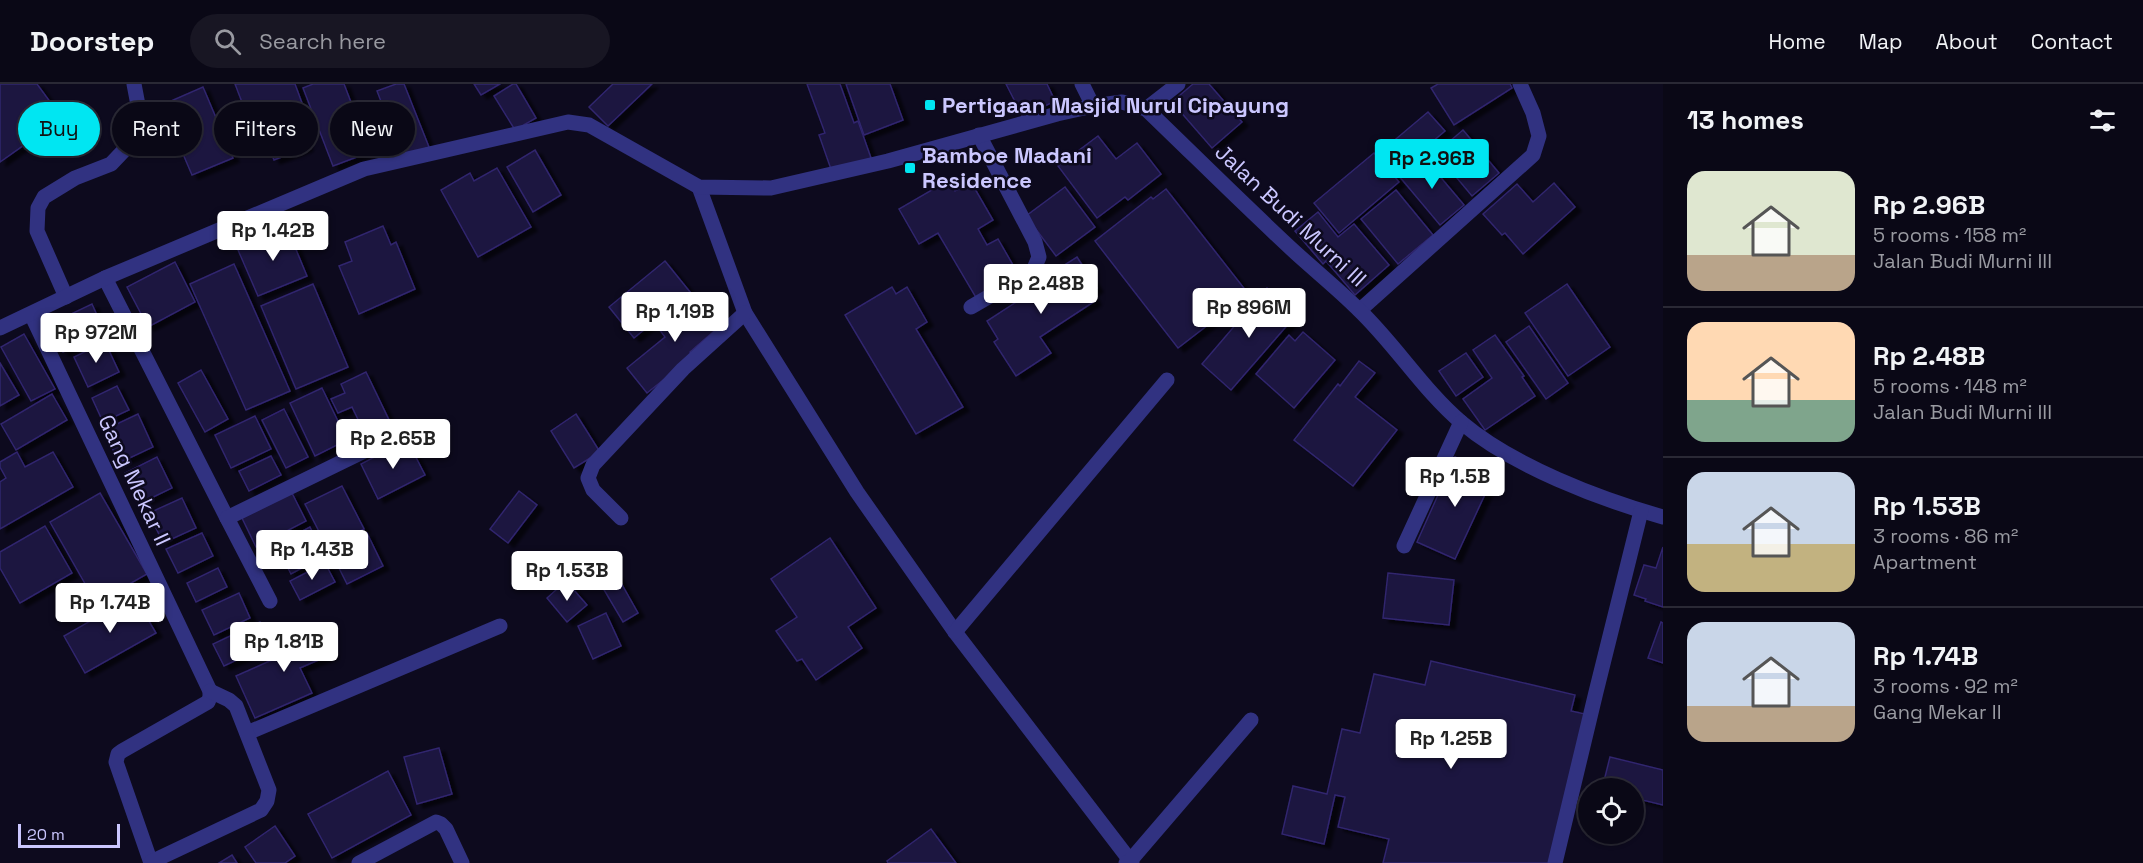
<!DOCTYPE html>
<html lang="en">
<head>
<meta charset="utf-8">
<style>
  :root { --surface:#0a0816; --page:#181623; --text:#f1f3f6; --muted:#999aa1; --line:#2a2935; --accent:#00e6f2 }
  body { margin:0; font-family:"Space Grotesk",sans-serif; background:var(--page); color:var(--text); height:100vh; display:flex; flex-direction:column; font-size:22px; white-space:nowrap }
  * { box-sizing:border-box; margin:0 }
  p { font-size:20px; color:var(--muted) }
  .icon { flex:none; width:33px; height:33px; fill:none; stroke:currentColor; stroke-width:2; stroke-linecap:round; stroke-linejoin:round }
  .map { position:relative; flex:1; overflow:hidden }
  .details { display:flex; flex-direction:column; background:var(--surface); width:480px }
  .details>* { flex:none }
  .banner { position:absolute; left:18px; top:18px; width:570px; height:54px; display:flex; gap:12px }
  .controls { position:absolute; left:1578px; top:694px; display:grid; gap:12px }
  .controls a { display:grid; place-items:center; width:66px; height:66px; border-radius:50%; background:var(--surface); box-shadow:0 2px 4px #0004,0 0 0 2px var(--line); font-size:30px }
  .scale { position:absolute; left:18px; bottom:15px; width:102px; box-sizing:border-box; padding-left:6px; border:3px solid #cbc7ff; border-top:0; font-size:16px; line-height:21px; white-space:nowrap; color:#cbc7ff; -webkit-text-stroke:4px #0d0a1e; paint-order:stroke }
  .price { position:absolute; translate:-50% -51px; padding:0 14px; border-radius:6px; background:#fff; color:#222; font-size:20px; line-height:39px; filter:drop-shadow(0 2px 3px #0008) }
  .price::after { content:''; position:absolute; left:50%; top:36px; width:18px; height:14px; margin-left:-9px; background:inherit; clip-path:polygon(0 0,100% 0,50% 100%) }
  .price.on { background:var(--accent); color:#111 }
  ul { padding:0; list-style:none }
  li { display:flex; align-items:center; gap:18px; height:150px; padding:0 24px }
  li+li { border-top:2px solid var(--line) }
  li span { display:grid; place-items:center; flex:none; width:168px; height:120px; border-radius:18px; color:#555 }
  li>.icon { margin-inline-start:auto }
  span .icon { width:72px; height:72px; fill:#fffc; stroke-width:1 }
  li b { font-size:26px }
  h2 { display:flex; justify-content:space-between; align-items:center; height:72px; padding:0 24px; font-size:26px }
  .pill { padding:0 21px; border-radius:27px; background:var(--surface); box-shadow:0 2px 4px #0004,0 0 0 2px var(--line); font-size:21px; line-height:54px }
  .pill.on { background:var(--accent); color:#111 }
  header { display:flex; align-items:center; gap:36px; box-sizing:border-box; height:84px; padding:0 30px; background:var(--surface); border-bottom:2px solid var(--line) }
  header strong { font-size:28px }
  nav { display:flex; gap:33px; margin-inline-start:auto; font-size:21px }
  .search { width:420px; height:54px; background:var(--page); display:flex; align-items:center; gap:15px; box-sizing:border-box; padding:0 21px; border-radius:33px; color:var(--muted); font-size:22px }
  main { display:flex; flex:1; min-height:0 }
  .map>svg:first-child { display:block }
  .building { fill:#1b1540; stroke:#30256e; stroke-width:1.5; filter:url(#shadow) }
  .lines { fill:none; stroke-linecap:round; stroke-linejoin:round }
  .minor { stroke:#313281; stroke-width:15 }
  .poi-dot { fill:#00e6f2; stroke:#0d0a1e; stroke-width:2 }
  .labels { text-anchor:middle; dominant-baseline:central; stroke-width:5; stroke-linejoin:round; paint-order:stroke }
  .poi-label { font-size:22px; font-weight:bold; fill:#cbc7ff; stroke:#0d0a1e; text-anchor:start }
  .street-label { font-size:22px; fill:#cbc7ff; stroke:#0d0a1e }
</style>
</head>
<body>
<header>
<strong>Doorstep</strong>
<div class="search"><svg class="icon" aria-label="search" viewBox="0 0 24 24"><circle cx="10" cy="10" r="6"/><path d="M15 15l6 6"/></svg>Search here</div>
<nav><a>Home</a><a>Map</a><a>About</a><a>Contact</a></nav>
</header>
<main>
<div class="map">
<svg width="1663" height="779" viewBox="0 0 1663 779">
  <defs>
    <filter id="shadow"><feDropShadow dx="6" dy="4" stdDeviation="1.5" flood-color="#0009"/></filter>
  </defs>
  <rect width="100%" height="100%" fill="#0d0a1e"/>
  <!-- building -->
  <g class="building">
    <path d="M 0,0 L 37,0 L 62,34 L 0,78 Z"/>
    <path d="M 235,0 L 295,0 L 302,19 L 292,23 L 307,63 L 274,76 L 258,36 L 250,39 Z"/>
    <path d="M 313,0 L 344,0 L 370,68 L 333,82 L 303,4 Z"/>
    <path d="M 396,0 L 404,0 L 429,63 L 403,74 L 377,7 Z"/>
    <path d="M 474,0 L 500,0 L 481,11 Z"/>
    <path d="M 513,0 L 516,0 L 536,34 L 515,46 L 494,12 Z"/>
    <path d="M 613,0 L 652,0 L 608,42 L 589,23 Z"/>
    <path d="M 807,0 L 840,0 L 854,39 L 858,37 L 871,74 L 832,88 L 819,51 L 825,49 Z"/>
    <path d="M 846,0 L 890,0 L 903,36 L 864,51 Z"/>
    <path d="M 1006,0 L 1047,0 L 1055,17 L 1023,33 Z"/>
    <path d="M 1193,0 L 1209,0 L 1242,38 L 1212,64 L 1172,18 Z"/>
    <path d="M 1438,0 L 1510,0 L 1512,4 L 1454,41 L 1431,4 Z"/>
    <path d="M 203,3 L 233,74 L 192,91 L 162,21 Z"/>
    <path d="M 1428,28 L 1445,47 L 1400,85 L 1384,65 Z"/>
    <path d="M 1463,46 L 1499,89 L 1472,112 L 1436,69 Z"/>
    <path d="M 1098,52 L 1116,75 L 1137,59 L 1161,90 L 1128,116 L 1125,113 L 1097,134 L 1058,82 Z"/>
    <path d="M 535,66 L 561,111 L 533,128 L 507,83 Z"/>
    <path d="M 1374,69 L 1399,98 L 1339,149 L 1314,119 Z"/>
    <path d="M 1427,70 L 1439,86 L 1437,89 L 1464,121 L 1440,141 L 1399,92 Z"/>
    <path d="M 497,84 L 531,143 L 478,173 L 441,106 L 470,89 L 474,97 Z"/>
    <path d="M 949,96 L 955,107 L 971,98 L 993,136 L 978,145 L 987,161 L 998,155 L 1017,188 L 978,217 L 938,149 L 919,160 L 899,125 Z"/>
    <path d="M 1554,99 L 1575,123 L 1523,170 L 1505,149 L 1502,151 L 1483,130 L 1517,100 L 1533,118 Z"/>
    <path d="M 1065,103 L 1095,143 L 1056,172 L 1026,132 Z"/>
    <path d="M 1166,105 L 1247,208 L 1234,218 L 1235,220 L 1178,264 L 1095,157 L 1151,113 L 1153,115 Z"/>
    <path d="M 1396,106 L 1433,151 L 1398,180 L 1361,135 Z"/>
    <path d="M 1318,128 L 1338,153 L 1354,140 L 1389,181 L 1355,211 L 1326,177 L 1323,180 L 1295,147 Z"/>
    <path d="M 383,142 L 391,161 L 396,158 L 415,205 L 359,230 L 339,182 L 352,177 L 345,158 Z"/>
    <path d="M 287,144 L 307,192 L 258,212 L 238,166 Z"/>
    <path d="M 1077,173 L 1097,204 L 1090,209 L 1095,217 L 1040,253 L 1051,269 L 1016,292 L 994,258 L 998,255 L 987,237 L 1047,198 L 1044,194 Z"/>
    <path d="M 665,177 L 690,208 L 634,254 L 609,223 Z"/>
    <path d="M 175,178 L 195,218 L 148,243 L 127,203 Z"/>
    <path d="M 234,180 L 290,307 L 246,326 L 190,200 Z"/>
    <path d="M 313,200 L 348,283 L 296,305 L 261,222 Z"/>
    <path d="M 1567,200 L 1610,263 L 1568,292 L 1525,229 Z"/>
    <path d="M 892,203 L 896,210 L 907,203 L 927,238 L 916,245 L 963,323 L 916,350 L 845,231 Z"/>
    <path d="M 1267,204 L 1297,230 L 1231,306 L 1202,280 Z"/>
    <path d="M 696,209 L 721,241 L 690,268 L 693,272 L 647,309 L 627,284 L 665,253 L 656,241 Z"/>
    <path d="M 92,220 L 105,249 L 63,268 L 50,240 Z"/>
    <path d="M 1529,242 L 1568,299 L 1546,315 L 1506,258 Z"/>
    <path d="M 1303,248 L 1335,276 L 1294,324 L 1256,290 L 1289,251 L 1295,257 Z"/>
    <path d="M 24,250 L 55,305 L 31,317 L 1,263 Z"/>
    <path d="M 1495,251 L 1524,292 L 1522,293 L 1535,312 L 1485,346 L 1463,315 L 1492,294 L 1473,266 Z"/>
    <path d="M 105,258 L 119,288 L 88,303 L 74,273 Z"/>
    <path d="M 1466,269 L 1483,293 L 1456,312 L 1439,287 Z"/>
    <path d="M 1359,277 L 1375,289 L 1355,313 L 1397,346 L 1353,402 L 1294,356 L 1338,300 L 1340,302 Z"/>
    <path d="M 0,279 L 19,311 L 0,322 Z"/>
    <path d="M 201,286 L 228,335 L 205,348 L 178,299 Z"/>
    <path d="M 366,288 L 390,338 L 365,350 L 352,323 L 338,329 L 331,315 L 345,309 L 341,300 Z"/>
    <path d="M 117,302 L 129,326 L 103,338 L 92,314 Z"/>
    <path d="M 322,304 L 347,356 L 315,372 L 290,319 Z"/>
    <path d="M 52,310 L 67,336 L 16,366 L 1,340 Z"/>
    <path d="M 284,325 L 308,373 L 286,384 L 262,336 Z"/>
    <path d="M 138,330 L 153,363 L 119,379 L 104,346 Z"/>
    <path d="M 576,330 L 600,368 L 574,384 L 551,347 Z"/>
    <path d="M 255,332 L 271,365 L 231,384 L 215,351 Z"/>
    <path d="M 407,356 L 425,391 L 378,415 L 361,380 Z"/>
    <path d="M 17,368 L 25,383 L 53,368 L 73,403 L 0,445 L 0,398 L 6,394 L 0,383 L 0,378 Z"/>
    <path d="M 271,372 L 281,391 L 249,407 L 239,387 Z"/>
    <path d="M 157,373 L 172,404 L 139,420 L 125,389 Z"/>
    <path d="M 1455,373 L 1494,391 L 1455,475 L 1417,458 Z"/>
    <path d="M 342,402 L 364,445 L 327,463 L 305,420 Z"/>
    <path d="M 519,407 L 537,421 L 508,459 L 490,445 Z"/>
    <path d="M 100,409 L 147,490 L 96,519 L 50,438 Z"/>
    <path d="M 292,409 L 306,437 L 256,463 L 242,434 Z"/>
    <path d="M 182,414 L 196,444 L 163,459 L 149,429 Z"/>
    <path d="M 45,442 L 72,489 L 20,519 L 0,484 L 0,468 Z"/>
    <path d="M 310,443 L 324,472 L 291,490 L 276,461 Z"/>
    <path d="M 202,449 L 213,472 L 178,489 L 166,465 Z"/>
    <path d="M 367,449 L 383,482 L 347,500 L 331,468 Z"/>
    <path d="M 830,454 L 876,524 L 848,543 L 862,564 L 816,596 L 802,575 L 797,577 L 776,547 L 797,533 L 771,495 Z"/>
    <path d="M 1663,463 L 1663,523 L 1645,517 L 1646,515 L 1634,511 L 1644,481 L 1656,484 Z"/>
    <path d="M 325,479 L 335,498 L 300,516 L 290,497 Z"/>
    <path d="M 218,484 L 227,503 L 196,518 L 187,499 Z"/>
    <path d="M 1388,489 L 1454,496 L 1449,541 L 1383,534 Z"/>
    <path d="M 616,490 L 638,529 L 623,538 L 600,499 Z"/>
    <path d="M 566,497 L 587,521 L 567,538 L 547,514 Z"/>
    <path d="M 239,509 L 250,534 L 214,551 L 202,526 Z"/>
    <path d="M 134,512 L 156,549 L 85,589 L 64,552 Z"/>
    <path d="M 606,529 L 621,562 L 593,575 L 578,542 Z"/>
    <path d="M 260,538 L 270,560 L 224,582 L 213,560 Z"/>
    <path d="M 1661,538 L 1663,539 L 1663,579 L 1648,574 Z"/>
    <path d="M 320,541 L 332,570 L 300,584 L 312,609 L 255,634 L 236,592 L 283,571 L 278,560 Z"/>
    <path d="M 1431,577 L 1575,611 L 1571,627 L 1585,630 L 1550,779 L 1383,779 L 1389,755 L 1338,743 L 1345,713 L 1335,711 L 1324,760 L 1282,750 L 1293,702 L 1327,710 L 1342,645 L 1360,649 L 1374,590 L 1425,601 Z"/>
    <path d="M 439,664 L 452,710 L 417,720 L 404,673 Z"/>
    <path d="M 1610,673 L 1663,686 L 1663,721 L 1634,714 L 1634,705 L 1602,705 Z"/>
    <path d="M 388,687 L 411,731 L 332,774 L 308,730 Z"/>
    <path d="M 275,742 L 295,772 L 285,779 L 256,779 L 245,763 Z"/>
    <path d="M 931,745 L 956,779 L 888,779 L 887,777 Z"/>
    <path d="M 232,771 L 237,779 L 219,779 Z"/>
  </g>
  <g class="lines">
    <!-- minor -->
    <g class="minor">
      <path d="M 1082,0 L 1093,22"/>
      <path d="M 1146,25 L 1178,0"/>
      <path d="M 699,103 L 745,229 L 857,408 L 955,548 L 1132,779"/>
      <path d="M 105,194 L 227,434"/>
      <path d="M 66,213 L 37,147 L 38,124 L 44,113 L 75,94 L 111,80 L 130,60 L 138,21 L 134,0"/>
      <path d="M 971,223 L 1033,187 L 1039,173 L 1035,158 L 979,51"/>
      <path d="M 1360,226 L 1533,71 L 1539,52 L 1533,29 L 1520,0"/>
      <path d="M 31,230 L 210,607 L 210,613 L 208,618 L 122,667 L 118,670 L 116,678 L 151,779"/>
      <path d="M 0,244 L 105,194 L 364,85 L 568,38 L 589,41 L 699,103 L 771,104 L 888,77 L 1057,30 L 1093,22 L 1122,18 L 1146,25 C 1197,74 1246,123 1297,170 C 1318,189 1339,206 1358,225 C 1395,260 1423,306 1462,339 C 1513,382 1599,415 1663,433"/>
      <path d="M 621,434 L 593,406 L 588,394 L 593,381 L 683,285 L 745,229"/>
      <path d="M 1404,462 L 1461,338"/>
      <path d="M 270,517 L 227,434 L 391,354"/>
      <path d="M 955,548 L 1167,296"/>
      <path d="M 247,649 L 500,542"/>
      <path d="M 151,778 L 261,726 L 267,717 L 269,706 L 236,622 L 229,616 L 210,607"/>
      <path d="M 359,779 L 436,738 L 441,740 L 446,745 L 462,779"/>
      <path d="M 1126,779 L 1130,777 L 1251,636"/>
      <path d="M 1555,779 L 1596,608 L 1641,427"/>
    </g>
  </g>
  <!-- markers -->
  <g class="poi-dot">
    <rect x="924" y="15" width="12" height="12" rx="3"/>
    <rect x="904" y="78" width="12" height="12" rx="3"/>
  </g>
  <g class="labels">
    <!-- poi labels -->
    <g class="poi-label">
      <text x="942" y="21">Pertigaan Masjid Nurul Cipayung</text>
      <text x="922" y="71">Bamboe Madani<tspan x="922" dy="25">Residence</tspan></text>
    </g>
    <!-- street labels -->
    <g class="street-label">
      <text transform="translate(1291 131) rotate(43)">Jalan Budi Murni III</text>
      <text transform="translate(135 396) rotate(65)">Gang Mekar II</text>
    </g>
  </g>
</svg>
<div class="controls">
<a><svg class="icon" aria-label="locate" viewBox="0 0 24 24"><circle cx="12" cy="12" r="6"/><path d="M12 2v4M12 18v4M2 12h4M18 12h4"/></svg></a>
</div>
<div class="scale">20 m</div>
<b class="price on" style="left:1432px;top:106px">Rp 2.96B</b>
<b class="price" style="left:273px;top:178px">Rp 1.42B</b>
<b class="price" style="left:1041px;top:231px">Rp 2.48B</b>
<b class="price" style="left:1249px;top:255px">Rp 896M</b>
<b class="price" style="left:675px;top:259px">Rp 1.19B</b>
<b class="price" style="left:96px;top:280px">Rp 972M</b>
<b class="price" style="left:393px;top:386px">Rp 2.65B</b>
<b class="price" style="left:1455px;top:424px">Rp 1.5B</b>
<b class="price" style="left:312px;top:497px">Rp 1.43B</b>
<b class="price" style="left:567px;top:518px">Rp 1.53B</b>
<b class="price" style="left:110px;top:550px">Rp 1.74B</b>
<b class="price" style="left:284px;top:589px">Rp 1.81B</b>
<b class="price" style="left:1451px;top:686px">Rp 1.25B</b>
<div class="banner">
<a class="pill on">Buy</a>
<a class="pill">Rent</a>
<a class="pill">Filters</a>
<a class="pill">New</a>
</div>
</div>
<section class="details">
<h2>13 homes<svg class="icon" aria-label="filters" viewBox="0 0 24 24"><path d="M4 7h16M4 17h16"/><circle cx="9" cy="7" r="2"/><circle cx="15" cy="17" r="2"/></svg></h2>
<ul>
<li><span style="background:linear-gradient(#dfe7d0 70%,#b9a48a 0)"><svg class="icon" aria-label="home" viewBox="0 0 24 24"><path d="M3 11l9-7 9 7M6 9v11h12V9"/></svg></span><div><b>Rp 2.96B</b><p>5 rooms · 158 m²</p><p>Jalan Budi Murni III</p></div></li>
<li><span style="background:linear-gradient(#ffd9b3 65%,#7fa58c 0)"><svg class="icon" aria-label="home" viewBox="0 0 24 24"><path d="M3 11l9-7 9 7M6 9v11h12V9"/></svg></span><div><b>Rp 2.48B</b><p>5 rooms · 148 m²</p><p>Jalan Budi Murni III</p></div></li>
<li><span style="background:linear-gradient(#c9d6e8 60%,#c2b280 0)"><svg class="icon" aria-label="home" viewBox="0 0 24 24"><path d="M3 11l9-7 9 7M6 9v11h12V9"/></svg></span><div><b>Rp 1.53B</b><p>3 rooms · 86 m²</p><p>Apartment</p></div></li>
<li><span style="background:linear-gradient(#c9d6e8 70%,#b9a48a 0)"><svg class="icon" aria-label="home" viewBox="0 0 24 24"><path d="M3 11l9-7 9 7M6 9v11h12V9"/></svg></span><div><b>Rp 1.74B</b><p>3 rooms · 92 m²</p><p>Gang Mekar II</p></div></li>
</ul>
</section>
</main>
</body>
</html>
